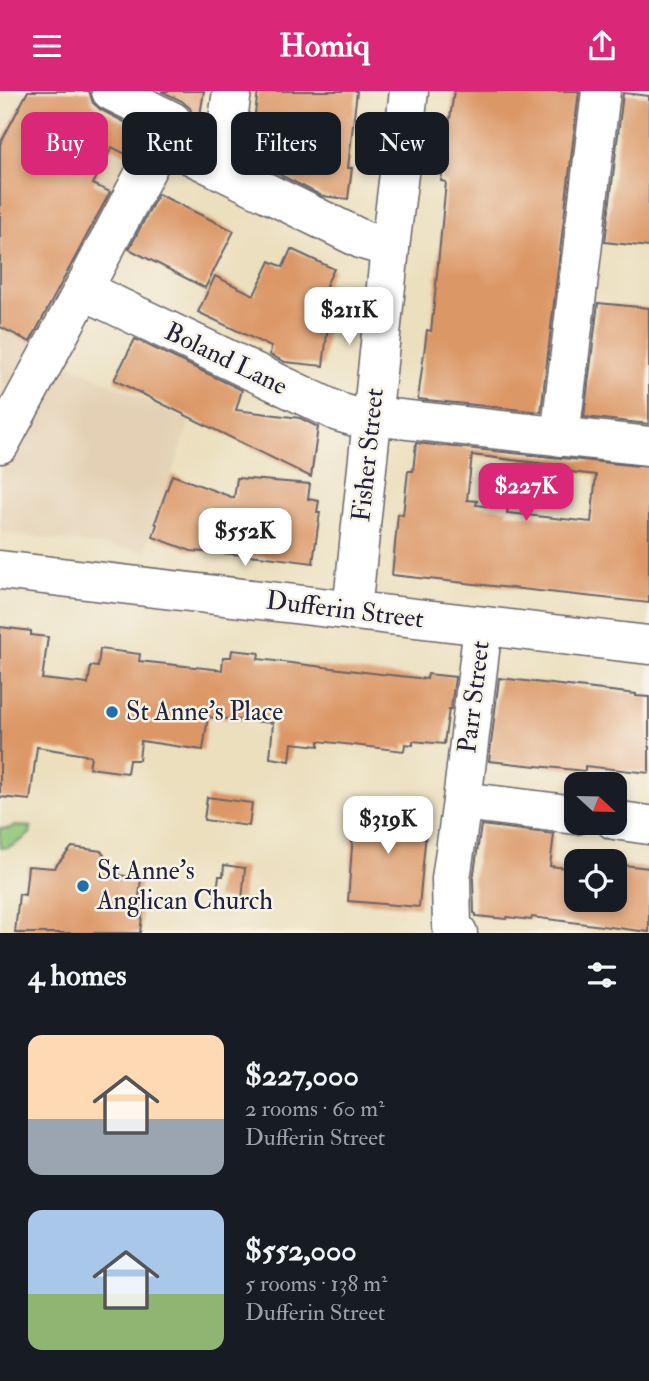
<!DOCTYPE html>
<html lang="en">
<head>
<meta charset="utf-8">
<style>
  :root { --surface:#171b24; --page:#242831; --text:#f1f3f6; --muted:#9ea1a6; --accent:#db2777 }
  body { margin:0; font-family:"IM FELL Double Pica",serif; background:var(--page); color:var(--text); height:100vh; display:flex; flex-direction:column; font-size:26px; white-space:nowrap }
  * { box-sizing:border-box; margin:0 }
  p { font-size:23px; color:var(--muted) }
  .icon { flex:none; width:38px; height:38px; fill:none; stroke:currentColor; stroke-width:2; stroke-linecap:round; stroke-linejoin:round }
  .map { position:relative; height:842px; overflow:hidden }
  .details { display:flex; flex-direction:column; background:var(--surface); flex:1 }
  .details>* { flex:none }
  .banner { position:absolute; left:21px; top:21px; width:607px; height:63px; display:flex; gap:14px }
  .needle { width:46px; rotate:112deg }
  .controls { position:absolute; left:564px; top:681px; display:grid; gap:14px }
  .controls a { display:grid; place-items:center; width:63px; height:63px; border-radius:14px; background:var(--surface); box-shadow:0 4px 10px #0003; font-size:35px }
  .price { position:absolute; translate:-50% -60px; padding:0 16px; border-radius:14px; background:#fff; color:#222; font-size:23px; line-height:46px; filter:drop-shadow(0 2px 4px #0008) }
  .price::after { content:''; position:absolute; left:50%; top:42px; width:21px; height:16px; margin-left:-10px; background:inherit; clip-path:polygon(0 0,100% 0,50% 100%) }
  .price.selected { background:var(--accent); color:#fff }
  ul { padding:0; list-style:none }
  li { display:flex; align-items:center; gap:21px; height:175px; padding:0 28px }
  li span { display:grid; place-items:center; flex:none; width:196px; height:140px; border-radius:14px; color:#555 }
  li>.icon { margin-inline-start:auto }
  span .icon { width:84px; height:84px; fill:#fffc; stroke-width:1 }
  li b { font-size:30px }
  h2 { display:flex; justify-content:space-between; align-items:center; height:84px; padding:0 28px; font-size:30px }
  .chip { padding:0 24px; border-radius:14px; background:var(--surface); box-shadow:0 4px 10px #0003; font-size:24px; line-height:63px }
  .chip.selected { background:var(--accent); color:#fff }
  header { display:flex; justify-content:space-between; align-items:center; height:91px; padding:0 28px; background:var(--accent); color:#fff; font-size:32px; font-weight:700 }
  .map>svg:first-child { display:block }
  .built { fill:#e4d1b5 }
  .green { fill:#90c779; stroke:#59745a; stroke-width:2 }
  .building { fill:#dc9766; fill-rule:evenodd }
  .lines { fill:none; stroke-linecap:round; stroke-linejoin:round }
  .minor-casing { stroke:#686469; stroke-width:41 }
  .major-casing { stroke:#686469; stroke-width:41 }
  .minor { stroke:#fff; stroke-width:38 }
  .major { stroke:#fff; stroke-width:38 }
  .poi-dot { fill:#1f6fb2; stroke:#f7f3e8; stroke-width:2.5 }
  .labels { text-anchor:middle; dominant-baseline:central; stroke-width:5; stroke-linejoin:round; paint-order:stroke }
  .street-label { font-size:26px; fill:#22223b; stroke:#f7f3e8 }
  .poi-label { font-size:26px; fill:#22223b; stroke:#f7f3e8; text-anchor:start }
</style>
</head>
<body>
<header><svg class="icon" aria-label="menu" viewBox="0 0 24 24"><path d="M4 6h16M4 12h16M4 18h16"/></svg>Homiq<svg class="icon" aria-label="share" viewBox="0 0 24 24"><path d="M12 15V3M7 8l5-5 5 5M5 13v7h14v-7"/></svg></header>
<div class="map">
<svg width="649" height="842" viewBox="0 0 649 842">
  <rect width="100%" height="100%" fill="#f7f3e8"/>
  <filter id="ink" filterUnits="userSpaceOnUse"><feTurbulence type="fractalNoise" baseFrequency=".0143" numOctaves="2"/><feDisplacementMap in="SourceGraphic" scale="14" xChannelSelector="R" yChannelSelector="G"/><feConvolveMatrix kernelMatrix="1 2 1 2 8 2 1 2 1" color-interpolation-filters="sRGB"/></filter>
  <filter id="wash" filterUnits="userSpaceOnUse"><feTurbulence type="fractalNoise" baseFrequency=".00686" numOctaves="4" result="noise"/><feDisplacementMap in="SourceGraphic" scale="28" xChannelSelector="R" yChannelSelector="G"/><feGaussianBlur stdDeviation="1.57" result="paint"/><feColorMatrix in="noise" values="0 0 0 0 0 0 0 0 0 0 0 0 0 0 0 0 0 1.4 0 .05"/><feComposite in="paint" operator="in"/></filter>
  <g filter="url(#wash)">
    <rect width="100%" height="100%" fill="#ebdfbe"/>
    <!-- built -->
    <path class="built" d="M 32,0 L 94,0 L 175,40 L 61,269 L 190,330 L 145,460 L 0,441 L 0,63 Z"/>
    <!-- green -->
    <path class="green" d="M 15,735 L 31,736 L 30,743 C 21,749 12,758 1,757 L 0,755 L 0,737 L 7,738 Z"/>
    <g id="blocks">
      <!-- building -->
      <g class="building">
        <path d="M 28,0 L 89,0 L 93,12 L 101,19 L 142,40 L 129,65 L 112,56 L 93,93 L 110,101 L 30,251 L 0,236 L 0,53 Z"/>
        <path d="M 161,0 L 204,0 L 197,42 L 192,39 L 194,28 L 190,17 L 182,10 Z"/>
        <path d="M 258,0 L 357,0 L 348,77 L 352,77 L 348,108 L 322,105 L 249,68 Z"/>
        <path d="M 454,0 L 579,0 L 541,321 L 418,308 L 427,239 L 431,240 L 435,204 L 446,91 L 441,90 Z"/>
        <path d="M 623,2 L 649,5 L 649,156 L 605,151 Z"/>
        <path d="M 158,103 L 234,140 L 205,197 L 129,158 Z"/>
        <path d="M 291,158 L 334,178 L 326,194 L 327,195 L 312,226 L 329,228 L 323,275 L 285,271 L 270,264 L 271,256 L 198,221 L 215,185 L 254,204 L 270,170 L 283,176 Z"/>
        <path d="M 598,212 L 649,217 L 649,333 L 584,326 Z"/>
        <path d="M 135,248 L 242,299 L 236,319 L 300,327 L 318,336 L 311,386 L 114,289 Z"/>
        <path d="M 416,352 L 649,376 L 649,512 L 392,484 L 398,423 L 403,424 L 408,380 L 413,380 ZM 472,364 L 562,375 L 562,380 L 596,384 L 591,431 L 507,422 L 508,418 L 476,414 L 477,410 L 467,409 Z"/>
        <path d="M 172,384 L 234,407 L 237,387 L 310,393 L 308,408 L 319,410 L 317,421 L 320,421 L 313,472 L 259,465 L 191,460 L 153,446 L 157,433 L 155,432 Z"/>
        <path d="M 0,536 L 31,540 L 31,544 L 48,546 L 42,588 L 88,593 L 91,575 L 98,576 L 100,558 L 140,563 L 139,570 L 222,579 L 223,566 L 231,566 L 232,559 L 259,562 L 258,568 L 381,583 L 427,588 L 428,583 L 455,586 L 451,618 L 449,618 L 444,653 L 413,650 L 413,654 L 405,653 L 404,660 L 319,650 L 319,655 L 292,652 L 290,670 L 270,667 L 273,632 L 208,626 L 203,659 L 141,650 L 139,669 L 129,669 L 127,682 L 89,677 L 91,665 L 37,656 L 30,709 L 0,706 Z"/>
        <path d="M 499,587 L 636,603 L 636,605 L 649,606 L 649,682 L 585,675 L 585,680 L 489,670 Z"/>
        <path d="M 207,706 L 252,712 L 249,735 L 204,729 Z"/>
        <path d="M 355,715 L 388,718 L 388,715 L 428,719 L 419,816 L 348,810 Z"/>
        <path d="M 481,734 L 554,743 L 550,775 L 576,778 L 576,808 L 614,808 L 614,773 L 649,777 L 649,841 L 532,826 L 531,829 L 507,826 L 506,828 L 476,825 L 476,823 L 474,822 L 473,789 Z"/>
        <path d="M 72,756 L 101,760 L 118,784 L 141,787 L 138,816 L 143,817 L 140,842 L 15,842 L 19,803 L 25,804 L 28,775 L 54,777 Z"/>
        <path d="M 224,774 L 245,777 L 242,810 L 216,807 L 219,785 L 223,785 Z"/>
      </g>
    </g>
  </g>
  <g filter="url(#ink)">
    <use href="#blocks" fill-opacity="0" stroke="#686469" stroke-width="2"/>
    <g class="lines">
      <defs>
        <g id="minor">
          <path d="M 162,50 L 363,149 L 390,157"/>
          <path d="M 221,79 L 232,0"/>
          <path d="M 83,199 L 338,321 L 355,326 L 390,327 L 649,355"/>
          <path d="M 560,346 L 601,0"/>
          <path d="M 0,353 L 83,199 L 172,30 L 111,0"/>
          <path d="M 352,520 L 390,157 L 409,0"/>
          <path d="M 462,710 L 576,724"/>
          <path d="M 614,729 L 649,734"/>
          <path d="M 458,842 L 452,836 L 451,788 L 462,710 L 483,535"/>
        </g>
        <path id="major" d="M 0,479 L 649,554"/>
      </defs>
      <!-- minor casing -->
      <use href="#minor" class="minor-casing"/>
      <!-- major casing -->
      <use href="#major" class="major-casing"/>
      <!-- minor -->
      <use href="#minor" class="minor"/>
      <!-- major -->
      <use href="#major" class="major"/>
    </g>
  </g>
  <!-- markers -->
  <g class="poi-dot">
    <circle cx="112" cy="621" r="7"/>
    <circle cx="83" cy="795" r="7"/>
  </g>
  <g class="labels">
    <!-- street labels -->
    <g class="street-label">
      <text transform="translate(226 268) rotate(26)">Boland Lane</text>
      <text transform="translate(368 364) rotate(-84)">Fisher Street</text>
      <text transform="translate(345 519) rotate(7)">Dufferin Street</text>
      <text transform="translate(474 606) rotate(-83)">Parr Street</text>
    </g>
    <!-- poi labels -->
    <g class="poi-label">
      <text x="126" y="621">St Anne's Place</text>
      <text x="97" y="780">St Anne's<tspan x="97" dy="30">Anglican Church</tspan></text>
    </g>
  </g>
</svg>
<div class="controls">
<a><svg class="needle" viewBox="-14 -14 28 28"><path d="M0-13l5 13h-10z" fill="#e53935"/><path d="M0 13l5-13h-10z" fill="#9ea1a6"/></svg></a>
<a><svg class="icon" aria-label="locate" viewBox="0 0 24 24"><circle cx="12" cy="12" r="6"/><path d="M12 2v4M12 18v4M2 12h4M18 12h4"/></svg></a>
</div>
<b class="price" style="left:349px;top:256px">$211K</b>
<b class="price selected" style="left:526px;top:432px">$227K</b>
<b class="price" style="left:245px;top:477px">$552K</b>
<b class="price" style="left:388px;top:765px">$319K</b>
<div class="banner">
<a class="chip selected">Buy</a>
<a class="chip">Rent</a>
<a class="chip">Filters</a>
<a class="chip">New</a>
</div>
</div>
<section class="details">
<h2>4 homes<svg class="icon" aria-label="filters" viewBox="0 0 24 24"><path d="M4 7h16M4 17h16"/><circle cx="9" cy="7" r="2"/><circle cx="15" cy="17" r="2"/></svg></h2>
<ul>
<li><span style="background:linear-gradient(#ffd9b3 60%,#9aa5b1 0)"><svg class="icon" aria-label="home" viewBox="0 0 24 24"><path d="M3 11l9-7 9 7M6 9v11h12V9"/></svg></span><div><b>$227,000</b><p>2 rooms · 60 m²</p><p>Dufferin Street</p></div></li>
<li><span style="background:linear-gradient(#a9c7e8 60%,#8fb573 0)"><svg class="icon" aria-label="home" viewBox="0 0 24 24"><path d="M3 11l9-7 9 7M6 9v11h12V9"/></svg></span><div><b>$552,000</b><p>5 rooms · 138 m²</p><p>Dufferin Street</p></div></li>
</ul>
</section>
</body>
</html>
